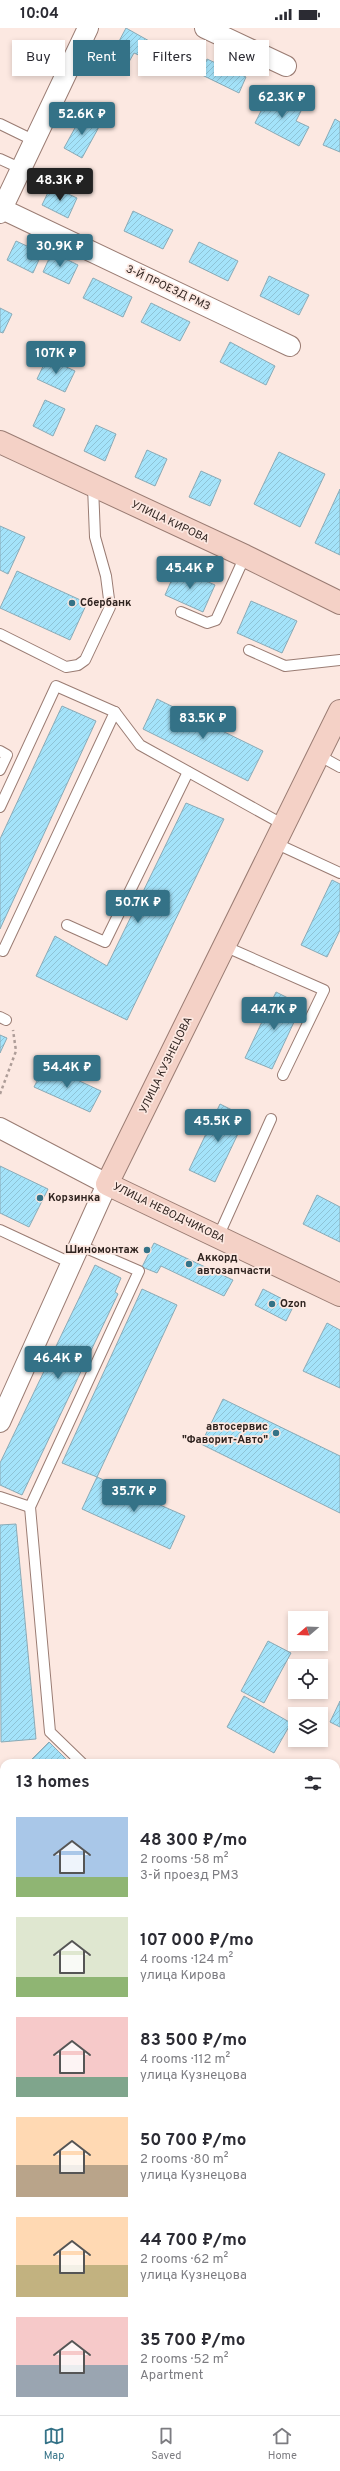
<!DOCTYPE html>
<html lang="en">
<head>
<meta charset="utf-8">
<style>
  :root { --surface:#fff; --page:#f2f2f3; --text:#2b2b33; --muted:#7c7c81; --line:#e1e1e2; --accent:#347287 }
  body { margin:0; font-family:Overpass,sans-serif; background:var(--page); color:var(--text); height:100vh; display:flex; flex-direction:column; font-size:15px; white-space:nowrap }
  * { box-sizing:border-box; margin:0 }
  p { font-size:13px; color:var(--muted) }
  .icon { flex:none; width:22px; height:22px; fill:none; stroke:currentColor; stroke-width:2; stroke-linecap:round; stroke-linejoin:round }
  .map { position:relative; flex:1; overflow:hidden }
  .sheet { position:absolute; left:0px; top:1731px; width:340px; height:656px; display:flex; flex-direction:column; background:var(--surface); border-radius:12px 12px 0 0; box-shadow:0 2px 6px #0003 }
  .sheet>* { flex:none }
  .hud { position:absolute; left:12px; top:12px; width:316px; height:36px; display:flex; gap:8px }
  .needle { width:26px; rotate:251deg }
  .buttons { position:absolute; left:288px; top:1583px; display:grid; gap:8px }
  .buttons a { display:grid; place-items:center; width:40px; height:40px; border-radius:0px; background:var(--surface); box-shadow:0 2px 6px #0003; font-size:20px }
  .price { position:absolute; translate:-50% -34px; padding:0 9px; border-radius:4px; background:var(--accent); color:#fff; font-size:13px; line-height:26px; filter:drop-shadow(0 1px 2px #0008) }
  .price::after { content:''; position:absolute; left:50%; top:24px; width:12px; height:9px; margin-left:-6px; background:inherit; clip-path:polygon(0 0,100% 0,50% 100%) }
  .price.selected { background:#222; color:#fff }
  ul { padding:0; list-style:none }
  li { display:flex; align-items:center; gap:12px; height:100px; padding:0 16px }
  li span { display:grid; place-items:center; flex:none; width:112px; height:80px; border-radius:0px; color:#555 }
  li>.icon { margin-inline-start:auto }
  span .icon { width:48px; height:48px; fill:#fffc; stroke-width:1 }
  li b { font-size:17px }
  h2 { display:flex; justify-content:space-between; align-items:center; height:48px; padding:0 16px; font-size:17px }
  .chip { padding:0 14px; border-radius:0px; background:var(--surface); box-shadow:0 2px 6px #0003; font-size:14px; line-height:36px }
  .chip.selected { background:var(--accent); color:#fff }
  .status { display:flex; justify-content:space-between; align-items:center; height:28px; padding:0 20px; background:var(--surface); direction:ltr }
  .status svg { height:11px; fill:currentColor }
  .tab-bar { display:flex; justify-content:space-around; align-items:center; height:56px; border-top:1px solid var(--line); background:var(--surface); font-size:11px; color:var(--muted) }
  .tab-bar a { display:grid; justify-items:center; gap:2px }
  .tab-bar .selected { color:var(--accent) }
  .map>svg:first-child { display:block }
  .forest { fill:url(#forest-firs) }
  .building { fill:url(#building-hatch); stroke:#8aaab6 }
  .lines { fill:none; stroke-linecap:round; stroke-linejoin:round }
  .lane-casing { stroke:#9a7c73; stroke-width:12 }
  .street-casing { stroke:#9a7c73; stroke-width:22 }
  .secondary-casing { stroke:#9a7c73; stroke-width:24 }
  .path { stroke:#ae9d98; stroke-width:2.5; stroke-dasharray:3 3; stroke-linecap:butt }
  .lane { stroke:#fff; stroke-width:10 }
  .street { stroke:#fff; stroke-width:20 }
  .secondary { stroke:#f4d1c6; stroke-width:22 }
  .poi-dot { fill:#347287; stroke:#fce8e1; stroke-width:1.5 }
  .labels { text-anchor:middle; dominant-baseline:central; stroke-width:3.5; stroke-linejoin:round; paint-order:stroke }
  .street-label { font-size:11px; fill:#302420; stroke:#fce8e1 }
  .poi-label { font-size:11px; font-weight:bold; fill:#302420; stroke:#fce8e1; text-anchor:start }
</style>
</head>
<body>
<div class="status"><b>10:04</b><svg viewBox="0 0 49 12"><path d="M0 12V9h3v3zM5 12V6h3v6zM10 12V3h3v9zM15 12V0h3v12zM26 1h20v11H26zM47 4h2v5h-2z"/></svg></div>
<div class="map">
<svg width="340" height="2387" viewBox="0 0 340 2387">
  <defs>
    <pattern id="forest-firs" width="22" height="20" patternUnits="userSpaceOnUse"><rect width="22" height="20" fill="#f4b6a3"/><path d="M5 1l3.5 6h-7zM16 11l3.5 6h-7z" fill="#d29c8c"/></pattern>
    <pattern id="building-hatch" width="6" height="6" patternUnits="userSpaceOnUse"><rect width="6" height="6" fill="#a4e3fa"/><path d="M-1 1l2-2M0 6l6-6M5 7l2-2" fill="none" stroke="#8ec3d6"/></pattern>
  </defs>
  <rect width="100%" height="100%" fill="#fce8e1"/>
  <!-- forest -->
  <g class="forest">
    <path d="M 0,1754 L 4,1756 L 4,2383 L 269,2383 L 268,2387 L 0,2387 Z"/>
    <path d="M 336,1932 L 340,1934 L 340,2170 L 336,2181 Z"/>
  </g>
  <!-- building -->
  <g class="building">
    <path d="M 126,0 L 151,14 L 143,29 L 134,25 L 125,41 L 109,32 Z"/>
    <path d="M 207,31 L 246,49 L 239,65 L 200,46 Z"/>
    <path d="M 271,63 L 303,79 L 296,93 L 309,99 L 299,118 L 255,95 Z"/>
    <path d="M 82,87 L 100,97 L 82,130 L 64,120 Z"/>
    <path d="M 335,91 L 340,94 L 340,124 L 323,117 Z"/>
    <path d="M 51,158 L 77,170 L 68,190 L 42,177 Z"/>
    <path d="M 133,183 L 173,202 L 163,221 L 124,203 Z"/>
    <path d="M 16,213 L 42,225 L 33,245 L 7,232 Z"/>
    <path d="M 199,214 L 238,233 L 228,253 L 189,234 Z"/>
    <path d="M 52,224 L 78,237 L 69,256 L 43,244 Z"/>
    <path d="M 269,248 L 309,267 L 299,287 L 260,268 Z"/>
    <path d="M 93,250 L 132,269 L 123,289 L 83,270 Z"/>
    <path d="M 151,275 L 190,294 L 180,313 L 141,294 Z"/>
    <path d="M 0,280 L 12,286 L 3,305 L 0,304 Z"/>
    <path d="M 230,314 L 275,338 L 266,357 L 220,334 Z"/>
    <path d="M 47,330 L 75,343 L 65,364 L 37,351 Z"/>
    <path d="M 45,372 L 65,381 L 53,408 L 33,398 Z"/>
    <path d="M 96,397 L 116,406 L 105,433 L 84,423 Z"/>
    <path d="M 147,422 L 167,431 L 155,458 L 135,449 Z"/>
    <path d="M 279,424 L 325,446 L 300,499 L 254,476 Z"/>
    <path d="M 201,443 L 221,452 L 210,478 L 189,469 Z"/>
    <path d="M 340,461 L 340,527 L 315,515 Z"/>
    <path d="M 0,498 L 25,509 L 8,546 L 0,542 Z"/>
    <path d="M 177,540 L 215,557 L 203,584 L 165,567 Z"/>
    <path d="M 17,543 L 87,575 L 70,612 L 0,580 Z"/>
    <path d="M 251,573 L 297,593 L 282,625 L 237,605 Z"/>
    <path d="M 157,671 L 263,723 L 248,753 L 143,701 Z"/>
    <path d="M 62,678 L 96,693 L 0,901 L 0,811 Z"/>
    <path d="M 186,775 L 224,791 L 127,992 L 36,948 L 55,908 L 107,938 Z"/>
    <path d="M 332,852 L 340,856 L 340,902 L 327,929 L 301,917 Z"/>
    <path d="M 276,964 L 302,977 L 272,1041 L 245,1030 Z"/>
    <path d="M 0,1007 L 7,1010 L 0,1025 Z"/>
    <path d="M 45,1037 L 101,1063 L 90,1084 L 34,1059 Z"/>
    <path d="M 220,1076 L 246,1089 L 215,1154 L 189,1142 Z"/>
    <path d="M 0,1138 L 48,1161 L 29,1199 L 0,1185 Z"/>
    <path d="M 317,1167 L 340,1179 L 340,1214 L 303,1196 Z"/>
    <path d="M 154,1215 L 233,1252 L 224,1268 L 161,1238 L 157,1245 L 142,1239 Z"/>
    <path d="M 95,1237 L 121,1250 L 115,1264 L 118,1266 L 22,1467 L 0,1457 L 0,1435 Z"/>
    <path d="M 142,1261 L 177,1277 L 97,1449 L 62,1435 Z"/>
    <path d="M 263,1261 L 294,1277 L 286,1293 L 255,1277 Z"/>
    <path d="M 327,1295 L 340,1302 L 340,1360 L 303,1343 Z"/>
    <path d="M 223,1371 L 340,1428 L 340,1485 L 201,1416 Z"/>
    <path d="M 97,1449 L 185,1488 L 170,1521 L 82,1481 Z"/>
    <path d="M 16,1496 L 36,1711 L 1,1714 L 0,1497 Z"/>
    <path d="M 268,1613 L 291,1625 L 264,1675 L 241,1663 Z"/>
    <path d="M 244,1668 L 291,1695 L 274,1725 L 227,1699 Z"/>
    <path d="M 340,1673 L 340,1699 L 330,1694 Z"/>
    <path d="M 49,1714 L 70,1735 L 28,1735 Z"/>
    <path d="M 336,2325 L 340,2327 L 340,2379 L 336,2377 Z"/>
  </g>
  <g class="lines">
    <defs>
      <g id="lane">
        <path d="M 0,96 L 35,113"/>
        <path d="M 0,131 L 22,141"/>
        <path d="M 181,584 L 207,595 L 216,592 L 245,528"/>
        <path d="M 0,606 L 66,639 L 78,637 L 85,632 L 110,579 L 106,548 L 95,509 L 93,458"/>
        <path d="M 249,622 L 285,638 L 340,632"/>
        <path d="M 115,684 L 140,717 L 284,797"/>
        <path d="M 0,723 L 7,727 L 0,742"/>
        <path d="M 318,727 L 340,739"/>
        <path d="M 0,779 L 56,658 L 115,684 L 3,923 L 0,922"/>
        <path d="M 275,815 L 340,845"/>
        <path d="M 67,897 L 105,914 L 188,744"/>
        <path d="M 224,918 L 324,962 L 283,1047"/>
        <path d="M 0,989 L 6,992"/>
        <path d="M 0,1202 L 71,1235"/>
        <path d="M 218,1209 L 271,1091"/>
        <path d="M 79,1217 L 139,1243 L 30,1479 L 50,1704 L 82,1735"/>
        <path d="M 0,1469 L 30,1479"/>
      </g>
      <g id="street">
        <path d="M 205,0 L 286,38"/>
        <path d="M 2,181 L 290,318"/>
        <path d="M 0,185 L 88,0"/>
        <path d="M 0,1100 L 107,1156 L 0,1394"/>
      </g>
      <g id="secondary">
        <path d="M 0,414 L 245,528 L 340,575"/>
        <path d="M 340,683 L 107,1156 L 340,1267"/>
      </g>
    </defs>
    <!-- lane casing -->
    <use href="#lane" class="lane-casing"/>
    <!-- street casing -->
    <use href="#street" class="street-casing"/>
    <!-- secondary casing -->
    <use href="#secondary" class="secondary-casing"/>
    <!-- path -->
    <g class="path">
      <path d="M 0,1066 L 16,1023 L 13,1002"/>
      <path d="M 336,2110 L 340,2116"/>
    </g>
    <!-- lane -->
    <use href="#lane" class="lane"/>
    <!-- street -->
    <use href="#street" class="street"/>
    <!-- secondary -->
    <use href="#secondary" class="secondary"/>
  </g>
  <!-- markers -->
  <g class="poi-dot">
    <circle cx="72" cy="575" r="4"/>
    <circle cx="40" cy="1170" r="4"/>
    <circle cx="147" cy="1222" r="4"/>
    <circle cx="189" cy="1236" r="4"/>
    <circle cx="272" cy="1276" r="4"/>
    <circle cx="276" cy="1405" r="4"/>
  </g>
  <g class="labels">
    <!-- street labels -->
    <g class="street-label">
      <text transform="translate(168 260) rotate(25)">3-Й ПРОЕЗД РМЗ</text>
      <text transform="translate(170 494) rotate(25)">УЛИЦА КИРОВА</text>
      <text transform="translate(166 1037) rotate(-64)">УЛИЦА КУЗНЕЦОВА</text>
      <text transform="translate(169 1185) rotate(26)">УЛИЦА НЕВОДЧИКОВА</text>
    </g>
    <!-- poi labels -->
    <g class="poi-label">
      <text x="80" y="575">Сбербанк</text>
      <text x="48" y="1170">Корзинка</text>
      <text x="139" y="1222" text-anchor="end">Шиномонтаж</text>
      <text x="197" y="1230">Аккорд<tspan x="197" dy="13">автозапчасти</tspan></text>
      <text x="280" y="1276">Ozon</text>
      <text x="268" y="1399" text-anchor="end">автосервис<tspan x="268" dy="13">"Фаворит-Авто"</tspan></text>
    </g>
  </g>
</svg>
<div class="buttons">
<a><svg class="needle" viewBox="-14 -14 28 28"><path d="M0-13l5 13h-10z" fill="#e53935"/><path d="M0 13l5-13h-10z" fill="#7c7c81"/></svg></a>
<a><svg class="icon" aria-label="locate" viewBox="0 0 24 24"><circle cx="12" cy="12" r="6"/><path d="M12 2v4M12 18v4M2 12h4M18 12h4"/></svg></a>
<a><svg class="icon" aria-label="layers" viewBox="0 0 24 24"><path d="M12 4l9 5-9 5-9-5zM3 14l9 5 9-5"/></svg></a>
</div>
<b class="price" style="left:282px;top:91px">62.3K ₽</b>
<b class="price" style="left:82px;top:108px">52.6K ₽</b>
<b class="price selected" style="left:60px;top:174px">48.3K ₽</b>
<b class="price" style="left:60px;top:240px">30.9K ₽</b>
<b class="price" style="left:56px;top:347px">107K ₽</b>
<b class="price" style="left:190px;top:562px">45.4K ₽</b>
<b class="price" style="left:203px;top:712px">83.5K ₽</b>
<b class="price" style="left:138px;top:896px">50.7K ₽</b>
<b class="price" style="left:274px;top:1003px">44.7K ₽</b>
<b class="price" style="left:67px;top:1061px">54.4K ₽</b>
<b class="price" style="left:218px;top:1115px">45.5K ₽</b>
<b class="price" style="left:58px;top:1352px">46.4K ₽</b>
<b class="price" style="left:134px;top:1485px">35.7K ₽</b>
<div class="hud">
<a class="chip">Buy</a>
<a class="chip selected">Rent</a>
<a class="chip">Filters</a>
<a class="chip">New</a>
</div>
<section class="sheet">
<h2>13 homes<svg class="icon" aria-label="filters" viewBox="0 0 24 24"><path d="M4 7h16M4 17h16"/><circle cx="9" cy="7" r="2"/><circle cx="15" cy="17" r="2"/></svg></h2>
<ul>
<li><span style="background:linear-gradient(#a9c7e8 75%,#8fb573 0)"><svg class="icon" aria-label="home" viewBox="0 0 24 24"><path d="M3 11l9-7 9 7M6 9v11h12V9"/></svg></span><div><b>48 300 ₽/mo</b><p>2 rooms · 58 m²</p><p>3-й проезд РМЗ</p></div></li>
<li><span style="background:linear-gradient(#dfe7d0 75%,#8fb573 0)"><svg class="icon" aria-label="home" viewBox="0 0 24 24"><path d="M3 11l9-7 9 7M6 9v11h12V9"/></svg></span><div><b>107 000 ₽/mo</b><p>4 rooms · 124 m²</p><p>улица Кирова</p></div></li>
<li><span style="background:linear-gradient(#f6c9c9 75%,#7fa58c 0)"><svg class="icon" aria-label="home" viewBox="0 0 24 24"><path d="M3 11l9-7 9 7M6 9v11h12V9"/></svg></span><div><b>83 500 ₽/mo</b><p>4 rooms · 112 m²</p><p>улица Кузнецова</p></div></li>
<li><span style="background:linear-gradient(#ffd9b3 60%,#b9a48a 0)"><svg class="icon" aria-label="home" viewBox="0 0 24 24"><path d="M3 11l9-7 9 7M6 9v11h12V9"/></svg></span><div><b>50 700 ₽/mo</b><p>2 rooms · 80 m²</p><p>улица Кузнецова</p></div></li>
<li><span style="background:linear-gradient(#ffd9b3 60%,#c2b280 0)"><svg class="icon" aria-label="home" viewBox="0 0 24 24"><path d="M3 11l9-7 9 7M6 9v11h12V9"/></svg></span><div><b>44 700 ₽/mo</b><p>2 rooms · 62 m²</p><p>улица Кузнецова</p></div></li>
<li><span style="background:linear-gradient(#f6c9c9 60%,#9aa5b1 0)"><svg class="icon" aria-label="home" viewBox="0 0 24 24"><path d="M3 11l9-7 9 7M6 9v11h12V9"/></svg></span><div><b>35 700 ₽/mo</b><p>2 rooms · 52 m²</p><p>Apartment</p></div></li>
</ul>
</section>
</div>
<nav class="tab-bar">
<a class="selected"><svg class="icon" aria-label="map" viewBox="0 0 24 24"><path d="M3 6l6-2 6 2 6-2v14l-6 2-6-2-6 2zM9 4v14M15 6v14"/></svg>Map</a>
<a><svg class="icon" aria-label="saved" viewBox="0 0 24 24"><path d="M7 4h10v16l-5-4-5 4z"/></svg>Saved</a>
<a><svg class="icon" aria-label="home" viewBox="0 0 24 24"><path d="M3 11l9-7 9 7M6 9v11h12V9"/></svg>Home</a>
</nav>
</body>
</html>
